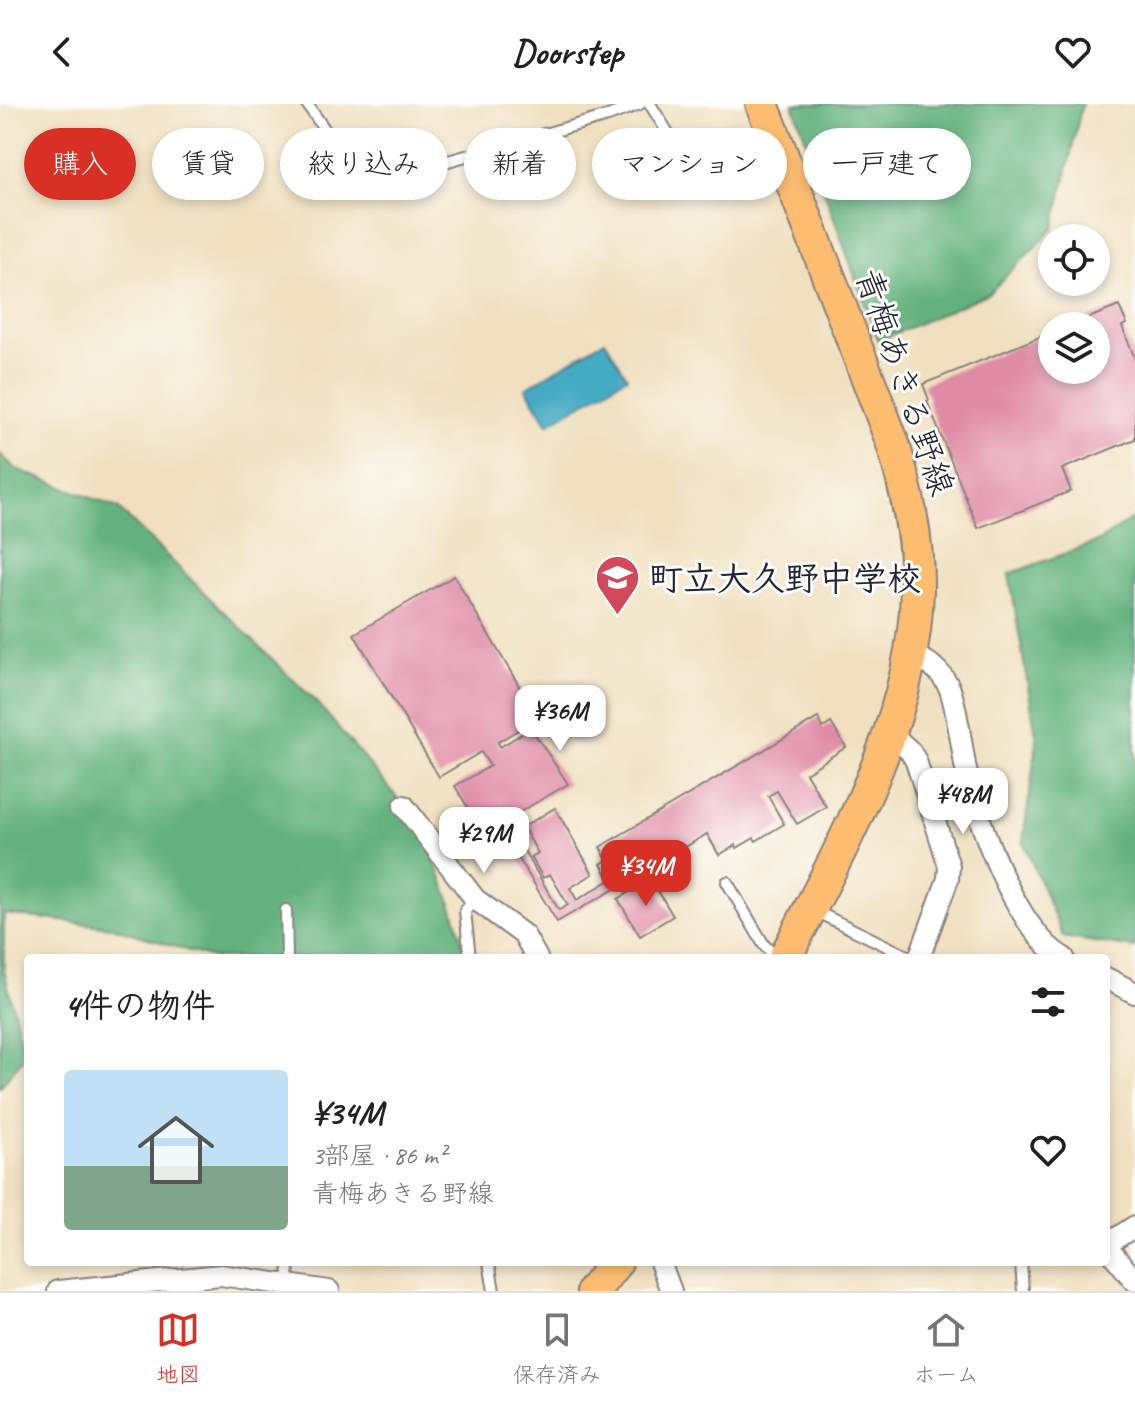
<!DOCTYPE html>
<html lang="ja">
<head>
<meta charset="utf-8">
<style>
  :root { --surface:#fff; --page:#f2f2f2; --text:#222; --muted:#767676; --line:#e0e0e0; --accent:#d93025 }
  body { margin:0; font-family:Caveat,"Klee One",sans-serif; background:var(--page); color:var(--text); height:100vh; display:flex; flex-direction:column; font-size:30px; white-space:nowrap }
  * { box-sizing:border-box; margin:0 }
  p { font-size:26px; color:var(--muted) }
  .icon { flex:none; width:44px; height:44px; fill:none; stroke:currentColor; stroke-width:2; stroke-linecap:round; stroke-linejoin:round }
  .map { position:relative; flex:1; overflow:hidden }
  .drawer { position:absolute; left:24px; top:850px; width:1086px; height:312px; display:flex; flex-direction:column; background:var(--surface); border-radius:8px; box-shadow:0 4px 12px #0003 }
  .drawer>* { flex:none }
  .banner { position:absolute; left:24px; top:24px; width:1088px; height:72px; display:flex; gap:16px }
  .controls { position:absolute; left:1038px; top:120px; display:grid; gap:16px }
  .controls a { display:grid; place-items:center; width:72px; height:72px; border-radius:50%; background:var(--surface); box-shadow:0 4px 12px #0003; font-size:40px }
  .price { position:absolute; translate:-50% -68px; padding:0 18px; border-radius:16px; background:#fff; color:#222; font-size:26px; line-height:52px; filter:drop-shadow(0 2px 4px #0008) }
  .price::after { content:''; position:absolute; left:50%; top:48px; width:24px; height:18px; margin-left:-12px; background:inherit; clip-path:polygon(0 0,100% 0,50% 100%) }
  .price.current { background:var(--accent); color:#fff }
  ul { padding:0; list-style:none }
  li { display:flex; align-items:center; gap:24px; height:200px; padding:0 40px }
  li span { display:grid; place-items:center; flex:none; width:224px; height:160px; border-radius:8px; color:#555 }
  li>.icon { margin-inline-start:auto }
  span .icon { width:96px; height:96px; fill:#fffc; stroke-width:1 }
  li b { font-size:34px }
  h2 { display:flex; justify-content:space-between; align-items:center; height:96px; padding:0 40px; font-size:34px }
  .pill { padding:0 28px; border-radius:36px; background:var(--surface); box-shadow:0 4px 12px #0003; font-size:28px; line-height:72px }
  .pill.current { background:var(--accent); color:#fff }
  header { display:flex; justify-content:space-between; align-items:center; height:104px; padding:0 40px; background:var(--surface); font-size:36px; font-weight:600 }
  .menu { display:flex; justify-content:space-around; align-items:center; height:112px; border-top:2px solid var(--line); background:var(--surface); font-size:22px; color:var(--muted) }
  .menu a { display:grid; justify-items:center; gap:4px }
  .menu .current { color:var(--accent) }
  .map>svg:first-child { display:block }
  .forest { fill:#63b27e; stroke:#426a5c; stroke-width:2 }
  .water { fill:#44aac4; stroke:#336680; stroke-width:2 }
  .building { fill:#e08aa6 }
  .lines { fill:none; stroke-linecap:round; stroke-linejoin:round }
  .service-casing { stroke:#89817e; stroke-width:14 }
  .minor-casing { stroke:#89817e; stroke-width:24 }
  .primary-casing { stroke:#89817e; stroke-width:36 }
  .service { stroke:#fff; stroke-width:10 }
  .minor { stroke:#fff; stroke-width:20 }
  .primary { stroke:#fcbd6f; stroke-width:32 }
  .labels { text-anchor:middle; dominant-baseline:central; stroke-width:6; stroke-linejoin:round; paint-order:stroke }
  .street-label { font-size:34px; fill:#22223b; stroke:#fdfcf7 }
  .poi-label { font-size:34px; font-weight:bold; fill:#22223b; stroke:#fdfcf7; text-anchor:start }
</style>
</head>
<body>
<header><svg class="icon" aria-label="back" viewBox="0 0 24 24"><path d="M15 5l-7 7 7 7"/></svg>Doorstep<svg class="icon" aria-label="heart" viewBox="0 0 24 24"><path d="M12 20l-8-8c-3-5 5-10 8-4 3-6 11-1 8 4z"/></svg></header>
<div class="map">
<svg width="1135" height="1187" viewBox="0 0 1135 1187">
  <rect width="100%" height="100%" fill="#fdfcf7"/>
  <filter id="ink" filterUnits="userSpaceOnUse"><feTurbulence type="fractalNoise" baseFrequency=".0125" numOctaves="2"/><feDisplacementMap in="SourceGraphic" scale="16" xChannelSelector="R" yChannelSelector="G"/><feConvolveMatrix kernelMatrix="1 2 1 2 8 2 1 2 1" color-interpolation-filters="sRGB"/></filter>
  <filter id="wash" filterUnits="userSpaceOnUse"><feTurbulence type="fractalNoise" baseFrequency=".006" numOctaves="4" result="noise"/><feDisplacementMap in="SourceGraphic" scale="32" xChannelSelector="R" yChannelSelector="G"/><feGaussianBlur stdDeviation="1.8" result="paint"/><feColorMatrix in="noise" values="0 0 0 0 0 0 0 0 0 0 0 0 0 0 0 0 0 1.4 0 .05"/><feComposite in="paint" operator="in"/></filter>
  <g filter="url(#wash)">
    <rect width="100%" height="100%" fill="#f0e0c0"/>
    <!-- forest -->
    <g class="forest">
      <path d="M 793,0 L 1082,0 L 1054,124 L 989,189 L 878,237 Z"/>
      <path d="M 0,350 L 16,365 L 118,404 L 319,601 L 422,723 L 453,804 L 467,854 L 212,854 L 112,823 L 4,810 L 4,866 L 25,951 L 0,983 Z"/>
      <path d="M 1135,413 L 1135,844 L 1063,833 L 1023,737 L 1037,636 L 1009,470 L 1099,437 Z"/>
    </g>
    <!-- water -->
    <path class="water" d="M 605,236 L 627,273 L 548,320 L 526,284 Z"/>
    <g id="blocks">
      <!-- building -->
      <g class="building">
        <path d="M 1119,202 L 1127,220 L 1122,222 L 1135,255 L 1135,335 L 1062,365 L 1071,387 L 978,424 L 927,297 L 929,296 L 923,280 L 1052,228 L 1052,266 L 1096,266 L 1096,222 L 1068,222 Z"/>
        <path d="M 454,472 L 538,614 L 498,638 L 500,643 L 531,624 L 568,680 L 506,716 L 559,806 L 568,801 L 550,770 L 543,774 L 531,753 L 538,749 L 523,723 L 555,704 L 593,770 L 570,784 L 577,796 L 610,776 L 601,760 L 607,756 L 600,743 L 818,614 L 823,624 L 831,619 L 846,643 L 806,669 L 826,703 L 797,720 L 777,687 L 768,692 L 784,720 L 756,737 L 754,734 L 737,744 L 736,741 L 719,751 L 707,730 L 684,744 L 689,753 L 672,763 L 667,755 L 557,818 L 498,720 L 483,729 L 455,682 L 490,662 L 481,648 L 439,673 L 354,530 Z"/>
        <path d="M 651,775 L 673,812 L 640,832 L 618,795 Z"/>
      </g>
    </g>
  </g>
  <g filter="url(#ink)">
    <use href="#blocks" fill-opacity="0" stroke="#89817e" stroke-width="2"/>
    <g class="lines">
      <defs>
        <g id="service">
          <path d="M 307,0 L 363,81 L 608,12 L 640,0"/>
          <path d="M 650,0 L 690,64"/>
          <path d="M 727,778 L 764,841 L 777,854"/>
          <path d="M 286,806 L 287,854"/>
          <path d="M 815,807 L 911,854"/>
          <path d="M 470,854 L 465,807 L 475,795"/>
          <path d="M 489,1158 L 494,1187"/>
          <path d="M 1021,1158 L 1023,1187"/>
          <path d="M 288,1181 L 289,1158"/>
        </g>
        <g id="minor">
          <path d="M 911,549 C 927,557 939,565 948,581 C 956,596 962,646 966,666 C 977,718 1017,828 1064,854"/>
          <path d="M 890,629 L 910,647 L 916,657 L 949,762 L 948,775 L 919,854"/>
          <path d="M 404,702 L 475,795 L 524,831 L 537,854"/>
          <path d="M 1106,874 L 1135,889"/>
          <path d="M 1106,1141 L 1135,1122"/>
          <path d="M 1106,1142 L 1135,1177"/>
          <path d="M 660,1158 L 671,1187"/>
          <path d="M 58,1187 L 221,1171 L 329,1187"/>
        </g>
        <g id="primary">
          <path d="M 762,0 L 892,337 C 907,386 918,435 917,486 C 914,619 843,739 785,854"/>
          <path d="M 593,1187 L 616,1158"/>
        </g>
      </defs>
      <!-- service casing -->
      <use href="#service" class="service-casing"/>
      <!-- minor casing -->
      <use href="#minor" class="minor-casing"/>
      <!-- primary casing -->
      <use href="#primary" class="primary-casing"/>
      <!-- service -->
      <use href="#service" class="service"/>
      <!-- minor -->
      <use href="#minor" class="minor"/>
      <!-- primary -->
      <use href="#primary" class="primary"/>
    </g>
  </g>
  <!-- icons -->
  <defs>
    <symbol id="school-pin" viewBox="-11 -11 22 30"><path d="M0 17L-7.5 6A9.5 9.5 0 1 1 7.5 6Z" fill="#d1495b" stroke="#fdfcf7"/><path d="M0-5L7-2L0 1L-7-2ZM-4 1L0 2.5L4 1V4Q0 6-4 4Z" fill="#fff"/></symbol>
  </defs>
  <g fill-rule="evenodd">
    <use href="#school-pin" x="592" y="448" width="51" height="69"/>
  </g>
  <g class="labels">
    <!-- street labels -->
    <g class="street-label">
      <text transform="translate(905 278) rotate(71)">青梅あきる野線</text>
    </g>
    <!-- poi labels -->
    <g class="poi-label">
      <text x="649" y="474">町立大久野中学校</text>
    </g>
  </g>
</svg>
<div class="controls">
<a><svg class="icon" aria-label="locate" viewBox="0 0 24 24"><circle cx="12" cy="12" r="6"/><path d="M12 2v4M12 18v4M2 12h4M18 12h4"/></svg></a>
<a><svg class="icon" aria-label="layers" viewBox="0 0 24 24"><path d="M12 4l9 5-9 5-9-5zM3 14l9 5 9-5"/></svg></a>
</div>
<b class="price" style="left:560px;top:649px">¥36M</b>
<b class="price" style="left:963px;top:732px">¥48M</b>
<b class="price" style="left:484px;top:771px">¥29M</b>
<b class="price current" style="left:646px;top:804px">¥34M</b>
<div class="banner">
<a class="pill current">購入</a>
<a class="pill">賃貸</a>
<a class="pill">絞り込み</a>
<a class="pill">新着</a>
<a class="pill">マンション</a>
<a class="pill">一戸建て</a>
</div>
<section class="drawer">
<h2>4件の物件<svg class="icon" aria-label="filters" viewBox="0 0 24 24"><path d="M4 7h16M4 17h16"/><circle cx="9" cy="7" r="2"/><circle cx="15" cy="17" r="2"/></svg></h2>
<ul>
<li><span style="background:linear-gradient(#bfe0f5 60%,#7fa58c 0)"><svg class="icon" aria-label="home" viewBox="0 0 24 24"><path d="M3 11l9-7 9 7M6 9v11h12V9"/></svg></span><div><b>¥34M</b><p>3部屋 · 86 m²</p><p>青梅あきる野線</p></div><svg class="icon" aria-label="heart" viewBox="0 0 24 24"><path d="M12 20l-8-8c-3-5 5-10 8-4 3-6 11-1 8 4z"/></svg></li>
</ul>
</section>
</div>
<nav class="menu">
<a class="current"><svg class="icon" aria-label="map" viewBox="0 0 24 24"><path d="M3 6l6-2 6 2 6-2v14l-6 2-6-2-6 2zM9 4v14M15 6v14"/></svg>地図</a>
<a><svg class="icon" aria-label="saved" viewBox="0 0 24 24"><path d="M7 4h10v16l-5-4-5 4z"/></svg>保存済み</a>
<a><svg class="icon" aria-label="home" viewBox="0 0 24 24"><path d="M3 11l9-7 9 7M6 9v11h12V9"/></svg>ホーム</a>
</nav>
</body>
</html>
